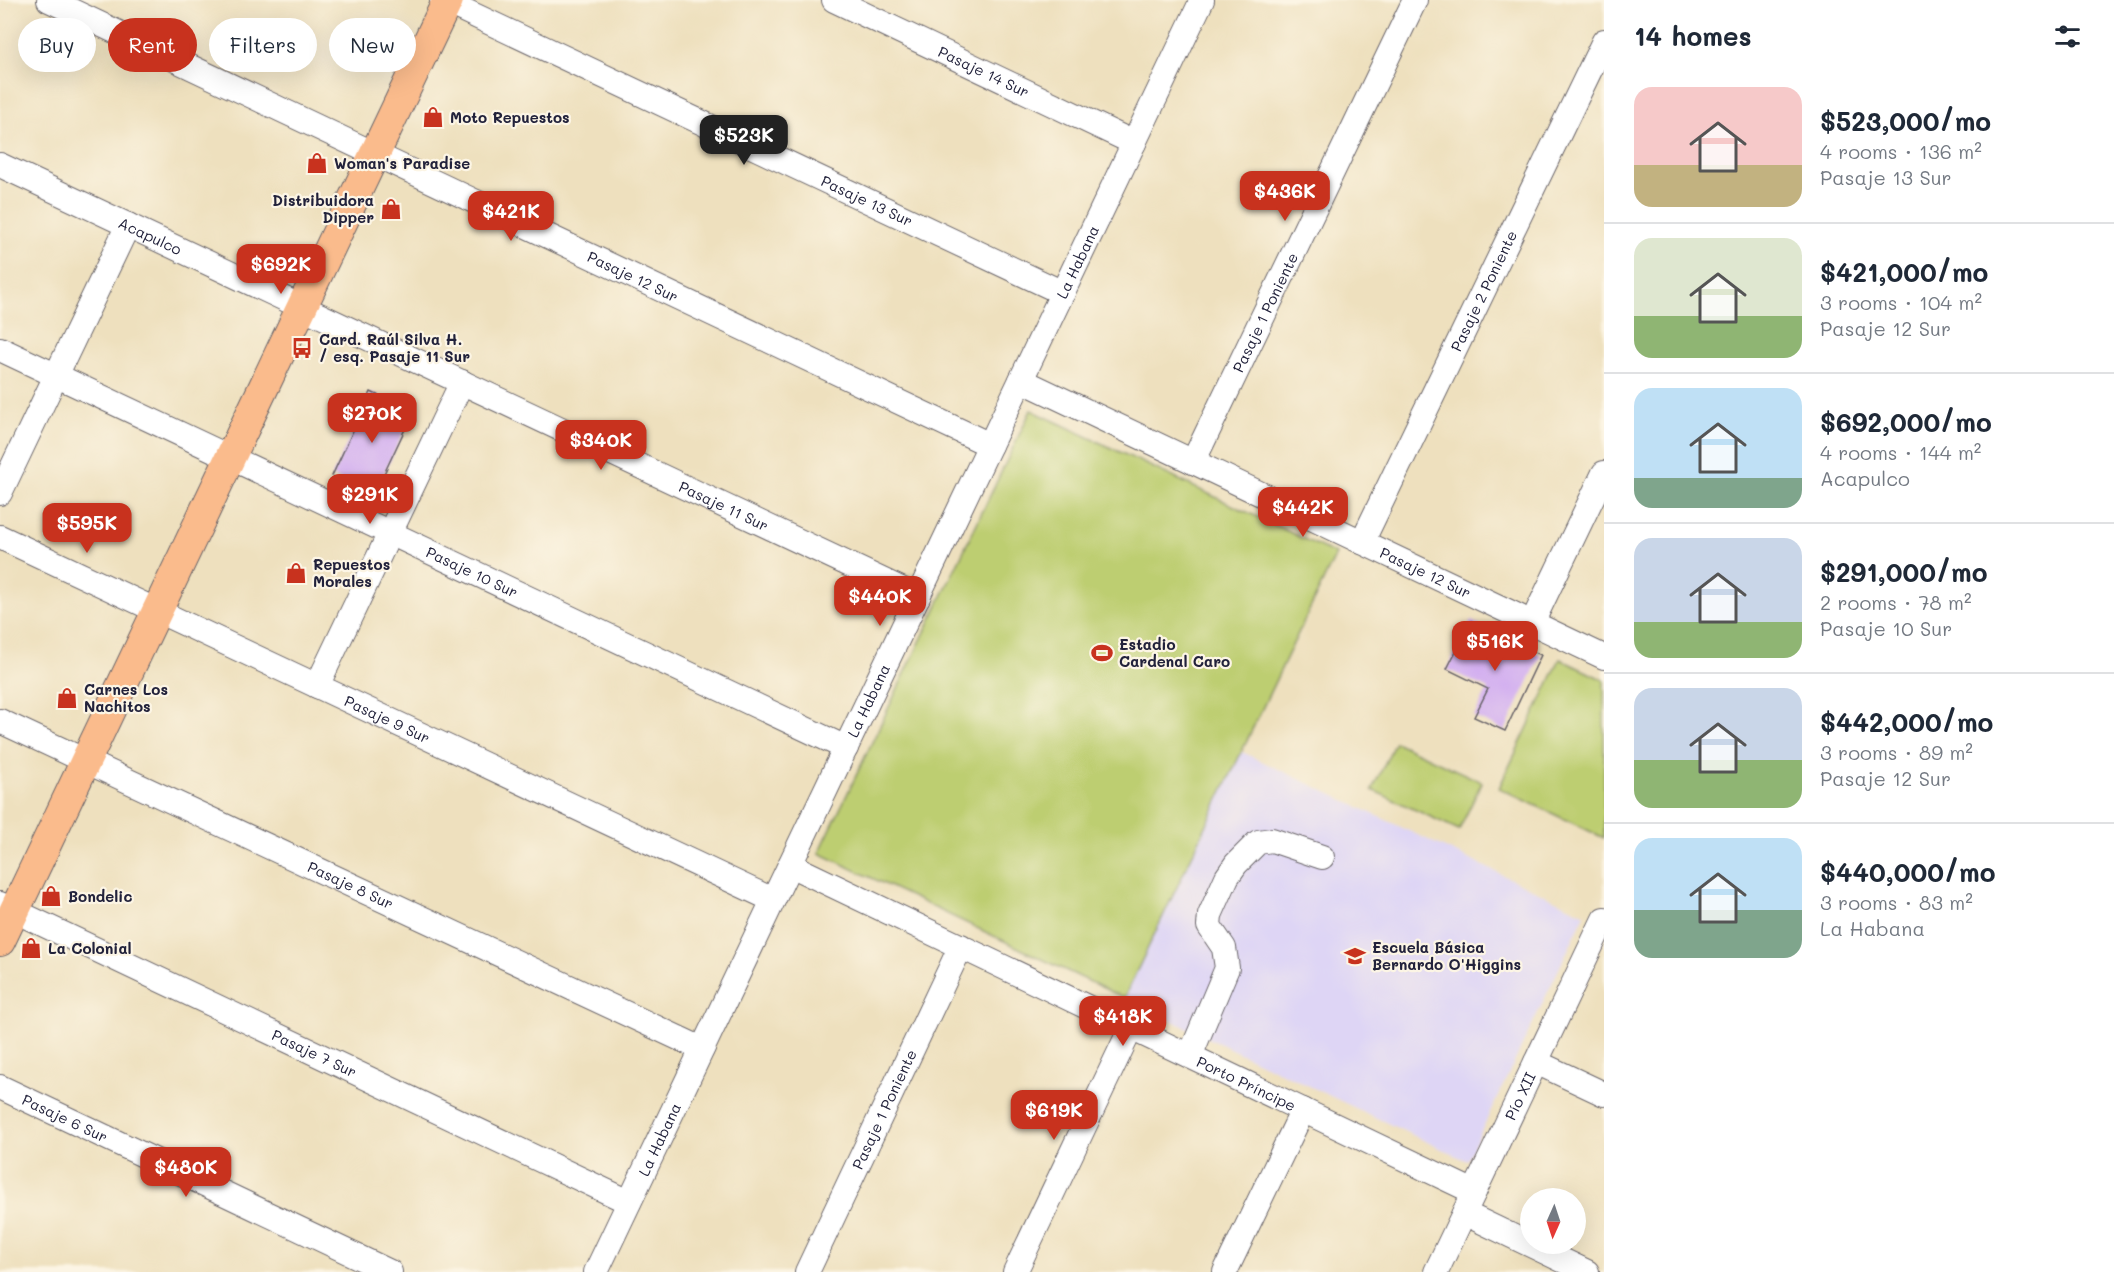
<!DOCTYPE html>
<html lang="en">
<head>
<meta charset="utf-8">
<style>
  :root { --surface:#fff; --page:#f2f2f3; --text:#1f2937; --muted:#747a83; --line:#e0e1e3; --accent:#c8321e }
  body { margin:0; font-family:Mali,sans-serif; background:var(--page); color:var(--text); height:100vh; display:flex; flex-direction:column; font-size:22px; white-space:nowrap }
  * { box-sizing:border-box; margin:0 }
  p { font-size:20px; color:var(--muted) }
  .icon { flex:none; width:33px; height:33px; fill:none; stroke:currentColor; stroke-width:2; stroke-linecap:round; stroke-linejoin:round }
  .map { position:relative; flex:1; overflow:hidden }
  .panel { display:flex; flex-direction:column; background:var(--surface); width:510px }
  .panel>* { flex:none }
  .banner { position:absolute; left:18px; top:18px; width:570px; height:54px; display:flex; gap:12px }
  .needle { width:39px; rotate:183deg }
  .tools { position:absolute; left:1520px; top:1188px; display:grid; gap:12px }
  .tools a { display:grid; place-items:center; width:66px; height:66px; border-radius:50%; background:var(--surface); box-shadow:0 6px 24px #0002; font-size:30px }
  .price { position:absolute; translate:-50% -51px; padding:0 14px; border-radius:12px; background:var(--accent); color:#fff; font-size:20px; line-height:39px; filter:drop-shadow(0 2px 3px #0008) }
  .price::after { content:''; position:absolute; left:50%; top:36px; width:18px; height:14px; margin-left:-9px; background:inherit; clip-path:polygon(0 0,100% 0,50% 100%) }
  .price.current { background:#222; color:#fff }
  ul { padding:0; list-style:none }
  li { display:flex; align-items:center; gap:18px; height:150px; padding:0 30px }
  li+li { border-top:2px solid var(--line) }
  li span { display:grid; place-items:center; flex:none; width:168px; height:120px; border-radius:18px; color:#555 }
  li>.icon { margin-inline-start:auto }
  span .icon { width:72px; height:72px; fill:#fffc; stroke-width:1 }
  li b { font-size:26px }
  h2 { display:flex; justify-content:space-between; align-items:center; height:72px; padding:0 30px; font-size:26px }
  .tag { padding:0 21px; border-radius:27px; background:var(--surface); box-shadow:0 6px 24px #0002; font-size:21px; line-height:54px }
  .tag.current { background:var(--accent); color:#fff }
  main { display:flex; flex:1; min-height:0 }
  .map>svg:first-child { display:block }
  .built { fill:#ded5f5 }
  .green { fill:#bdce71; stroke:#707856; stroke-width:1.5 }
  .building { fill:#cfa9f1 }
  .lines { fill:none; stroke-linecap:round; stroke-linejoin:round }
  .minor-casing { stroke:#696469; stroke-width:26 }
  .major-casing { stroke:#696469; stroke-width:32 }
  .minor { stroke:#fff; stroke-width:24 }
  .major { stroke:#fabb8c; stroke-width:30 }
  .labels { text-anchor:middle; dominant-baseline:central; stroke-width:4.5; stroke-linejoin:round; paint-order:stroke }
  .street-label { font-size:15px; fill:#22223b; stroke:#fcf5e5 }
  .poi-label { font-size:15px; font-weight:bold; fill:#22223b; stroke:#fcf5e5; text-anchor:start }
</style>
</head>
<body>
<main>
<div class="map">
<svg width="1604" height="1272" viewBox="0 0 1604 1272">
  <rect width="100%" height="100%" fill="#fcf5e5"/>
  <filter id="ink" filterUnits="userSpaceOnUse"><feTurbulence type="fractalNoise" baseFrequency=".0167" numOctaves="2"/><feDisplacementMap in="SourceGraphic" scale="12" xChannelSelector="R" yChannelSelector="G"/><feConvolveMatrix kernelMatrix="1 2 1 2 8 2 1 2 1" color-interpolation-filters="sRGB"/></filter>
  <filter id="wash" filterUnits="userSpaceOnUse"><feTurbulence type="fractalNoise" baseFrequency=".008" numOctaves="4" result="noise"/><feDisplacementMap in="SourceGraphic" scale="24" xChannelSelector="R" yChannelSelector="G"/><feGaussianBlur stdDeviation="1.35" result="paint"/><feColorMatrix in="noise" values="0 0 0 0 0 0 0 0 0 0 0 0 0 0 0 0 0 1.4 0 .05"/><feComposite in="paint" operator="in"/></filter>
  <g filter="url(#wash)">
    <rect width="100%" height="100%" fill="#eee0be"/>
    <!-- built -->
    <path class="built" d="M 1242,752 L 1585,914 L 1467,1161 L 1124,998 Z"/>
    <!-- green -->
    <g class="green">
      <path d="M 1031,410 L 1336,554 L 1124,998 L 819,853 Z"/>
      <path d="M 1560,659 L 1604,680 L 1604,838 L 1499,788 Z"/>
      <path d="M 1395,742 L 1482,782 L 1459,830 L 1372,790 Z"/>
    </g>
    <g id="blocks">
      <!-- building -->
      <g class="building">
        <path d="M 371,392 L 413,412 L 374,495 L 332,476 Z"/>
        <path d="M 1471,621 L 1541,655 L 1505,731 L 1474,717 L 1488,689 L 1447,669 Z"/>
      </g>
    </g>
  </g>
  <g filter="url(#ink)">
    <use href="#blocks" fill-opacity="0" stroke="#696469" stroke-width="1.5"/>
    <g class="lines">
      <defs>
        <g id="minor">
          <path id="s1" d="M 49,0 L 990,445"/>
          <path id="s2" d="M 442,0 L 1063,293"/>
          <path id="s3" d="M 834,0 L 1134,143"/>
          <path id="s4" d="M 0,165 L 918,597"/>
          <path id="s5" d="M 0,349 L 846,748"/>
          <path id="s6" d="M 1021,380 L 1604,657"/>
          <path id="s7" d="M 1193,462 L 1415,0"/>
          <path d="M 0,493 L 128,225"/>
          <path id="s8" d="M 0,537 L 773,900"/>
          <path id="s9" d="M 1362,542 L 1604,41"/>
          <path d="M 1532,623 L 1604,473"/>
          <path d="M 317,686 L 462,382"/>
          <path id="s10" d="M 0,721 L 702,1049"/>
          <path id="s11" d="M 790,865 L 1474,1192"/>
          <path id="s12" d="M 0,904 L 629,1202"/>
          <path d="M 1190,1056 L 1227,968 L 1224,948 L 1209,926 L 1210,915 L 1227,877 L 1236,864 L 1258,842 L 1272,840 L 1322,857"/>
          <path d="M 1536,1062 L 1604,1094"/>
          <path id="s13" d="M 0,1087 L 390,1272"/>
          <path d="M 1464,1213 L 1587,1272"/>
          <path id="s14" d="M 596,1272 L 1202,0"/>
          <path id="s15" d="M 807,1272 L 961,946"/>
          <path d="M 1015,1272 L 1131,1028"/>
          <path d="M 1225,1272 L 1303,1110"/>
          <path id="s16" d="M 1436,1272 L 1604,919"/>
        </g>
        <path id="major" d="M 0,941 L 448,0"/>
      </defs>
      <!-- minor casing -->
      <use href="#minor" class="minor-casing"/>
      <!-- major casing -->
      <use href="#major" class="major-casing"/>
      <!-- minor -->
      <use href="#minor" class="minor"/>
      <!-- major -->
      <use href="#major" class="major"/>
    </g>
  </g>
  <!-- icons -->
  <defs>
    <symbol id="shop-bare" viewBox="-9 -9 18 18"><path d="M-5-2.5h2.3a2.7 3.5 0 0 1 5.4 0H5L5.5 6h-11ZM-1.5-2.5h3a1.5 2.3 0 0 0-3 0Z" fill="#c8321e" stroke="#fcf5e5" stroke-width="2.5" paint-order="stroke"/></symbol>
    <symbol id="bus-bare" viewBox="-9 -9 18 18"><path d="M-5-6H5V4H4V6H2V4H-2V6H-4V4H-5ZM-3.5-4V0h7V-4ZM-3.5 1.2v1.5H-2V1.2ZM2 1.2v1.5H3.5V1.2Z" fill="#c8321e" stroke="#fcf5e5" stroke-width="2.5" paint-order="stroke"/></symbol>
    <symbol id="stadium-bare" viewBox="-9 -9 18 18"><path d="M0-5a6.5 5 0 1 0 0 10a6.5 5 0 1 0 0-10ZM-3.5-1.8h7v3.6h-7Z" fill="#c8321e" stroke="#fcf5e5" stroke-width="2.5" paint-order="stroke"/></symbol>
    <symbol id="school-bare" viewBox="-9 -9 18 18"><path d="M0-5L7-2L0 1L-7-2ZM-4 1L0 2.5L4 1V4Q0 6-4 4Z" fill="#c8321e" stroke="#fcf5e5" stroke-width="2.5" paint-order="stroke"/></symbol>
  </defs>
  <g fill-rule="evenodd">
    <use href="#shop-bare" x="418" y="102" width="30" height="30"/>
    <use href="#shop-bare" x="302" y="148" width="30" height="30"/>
    <use href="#shop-bare" x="376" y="194" width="30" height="30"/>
    <use href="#bus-bare" x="287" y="333" width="30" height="30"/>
    <use href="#shop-bare" x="281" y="558" width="30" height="30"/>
    <use href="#stadium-bare" x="1087" y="638" width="30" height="30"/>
    <use href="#shop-bare" x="52" y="683" width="30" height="30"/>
    <use href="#shop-bare" x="36" y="881" width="30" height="30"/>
    <use href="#shop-bare" x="16" y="933" width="30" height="30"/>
    <use href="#school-bare" x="1340" y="941" width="30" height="30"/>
  </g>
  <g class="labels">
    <!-- street labels -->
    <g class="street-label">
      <text stroke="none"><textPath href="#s3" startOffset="166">Pasaje 14 Sur</textPath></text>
      <text stroke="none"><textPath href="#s2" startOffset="470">Pasaje 13 Sur</textPath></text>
      <text stroke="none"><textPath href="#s4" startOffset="166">Acapulco</textPath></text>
      <text stroke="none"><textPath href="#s14" startOffset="1119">La Habana</textPath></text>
      <text stroke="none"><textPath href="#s1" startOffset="646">Pasaje 12 Sur</textPath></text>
      <text stroke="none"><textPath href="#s9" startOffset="279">Pasaje 2 Poniente</textPath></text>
      <text stroke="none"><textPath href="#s7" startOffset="166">Pasaje 1 Poniente</textPath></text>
      <text stroke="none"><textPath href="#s4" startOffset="800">Pasaje 11 Sur</textPath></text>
      <text stroke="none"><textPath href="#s5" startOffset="522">Pasaje 10 Sur</textPath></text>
      <text stroke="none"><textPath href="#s6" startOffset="448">Pasaje 12 Sur</textPath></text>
      <text stroke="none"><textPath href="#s14" startOffset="633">La Habana</textPath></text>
      <text stroke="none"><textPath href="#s8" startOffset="428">Pasaje 9 Sur</textPath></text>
      <text stroke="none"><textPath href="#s10" startOffset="387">Pasaje 8 Sur</textPath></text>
      <text stroke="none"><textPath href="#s12" startOffset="348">Pasaje 7 Sur</textPath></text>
      <text stroke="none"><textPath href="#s11" startOffset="506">Porto Príncipe</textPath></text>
      <text stroke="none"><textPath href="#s16" startOffset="195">Pío XII</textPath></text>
      <text stroke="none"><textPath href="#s15" startOffset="180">Pasaje 1 Poniente</textPath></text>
      <text stroke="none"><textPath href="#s13" startOffset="72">Pasaje 6 Sur</textPath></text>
      <text stroke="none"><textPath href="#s14" startOffset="147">La Habana</textPath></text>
    </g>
    <!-- poi labels -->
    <g class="poi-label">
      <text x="450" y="117">Moto Repuestos</text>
      <text x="334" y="163">Woman's Paradise</text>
      <text x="374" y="200" text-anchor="end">Distribuidora<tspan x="374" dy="17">Dipper</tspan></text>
      <text x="319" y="339">Card. Raúl Silva H.<tspan x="319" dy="17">/ esq. Pasaje 11 Sur</tspan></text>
      <text x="313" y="564">Repuestos<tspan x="313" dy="17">Morales</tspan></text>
      <text x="1119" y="644">Estadio<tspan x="1119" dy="17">Cardenal Caro</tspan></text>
      <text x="84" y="689">Carnes Los<tspan x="84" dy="17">Nachitos</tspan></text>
      <text x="68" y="896">Bondelic</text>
      <text x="1372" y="947">Escuela Básica<tspan x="1372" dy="17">Bernardo O'Higgins</tspan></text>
      <text x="48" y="948">La Colonial</text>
    </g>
  </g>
</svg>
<div class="tools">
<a><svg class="needle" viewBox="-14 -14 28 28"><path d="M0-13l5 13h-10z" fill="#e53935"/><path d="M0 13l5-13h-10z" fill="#747a83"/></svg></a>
</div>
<b class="price current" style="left:744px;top:166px">$523K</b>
<b class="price" style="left:1285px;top:222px">$436K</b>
<b class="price" style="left:511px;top:242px">$421K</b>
<b class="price" style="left:281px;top:295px">$692K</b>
<b class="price" style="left:372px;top:444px">$270K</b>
<b class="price" style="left:601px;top:471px">$340K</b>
<b class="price" style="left:370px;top:525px">$291K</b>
<b class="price" style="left:1303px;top:538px">$442K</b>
<b class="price" style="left:87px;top:554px">$595K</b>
<b class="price" style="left:880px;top:627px">$440K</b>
<b class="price" style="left:1495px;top:672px">$516K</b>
<b class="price" style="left:1123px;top:1047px">$418K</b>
<b class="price" style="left:1054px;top:1141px">$619K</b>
<b class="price" style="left:186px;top:1198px">$480K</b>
<div class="banner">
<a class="tag">Buy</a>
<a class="tag current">Rent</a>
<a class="tag">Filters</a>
<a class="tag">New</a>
</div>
</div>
<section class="panel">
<h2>14 homes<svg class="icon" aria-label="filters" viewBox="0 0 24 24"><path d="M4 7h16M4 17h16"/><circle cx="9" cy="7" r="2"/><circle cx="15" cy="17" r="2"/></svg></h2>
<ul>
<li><span style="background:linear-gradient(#f6c9c9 65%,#c2b280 0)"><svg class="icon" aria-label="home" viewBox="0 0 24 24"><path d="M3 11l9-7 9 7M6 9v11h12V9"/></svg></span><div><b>$523,000/mo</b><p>4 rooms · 136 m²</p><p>Pasaje 13 Sur</p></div></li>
<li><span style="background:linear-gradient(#dfe7d0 65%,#8fb573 0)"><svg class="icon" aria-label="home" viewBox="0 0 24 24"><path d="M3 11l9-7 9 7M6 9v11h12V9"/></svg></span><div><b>$421,000/mo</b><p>3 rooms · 104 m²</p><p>Pasaje 12 Sur</p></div></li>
<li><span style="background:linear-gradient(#bfe0f5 75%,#7fa58c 0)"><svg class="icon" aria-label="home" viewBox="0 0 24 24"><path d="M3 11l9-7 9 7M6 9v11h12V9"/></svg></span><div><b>$692,000/mo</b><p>4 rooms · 144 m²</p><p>Acapulco</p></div></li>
<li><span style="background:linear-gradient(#c9d6e8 70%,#8fb573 0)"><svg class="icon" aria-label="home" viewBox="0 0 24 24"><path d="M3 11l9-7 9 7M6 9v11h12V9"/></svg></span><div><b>$291,000/mo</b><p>2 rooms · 78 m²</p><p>Pasaje 10 Sur</p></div></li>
<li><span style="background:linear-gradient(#c9d6e8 60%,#8fb573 0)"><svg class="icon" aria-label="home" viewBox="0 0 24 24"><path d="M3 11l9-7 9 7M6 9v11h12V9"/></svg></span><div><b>$442,000/mo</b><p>3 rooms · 89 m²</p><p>Pasaje 12 Sur</p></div></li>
<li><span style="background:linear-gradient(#bfe0f5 60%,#7fa58c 0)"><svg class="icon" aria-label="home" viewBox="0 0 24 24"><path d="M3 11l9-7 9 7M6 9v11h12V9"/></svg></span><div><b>$440,000/mo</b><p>3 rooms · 83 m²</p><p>La Habana</p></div></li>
</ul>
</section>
</main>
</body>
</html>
